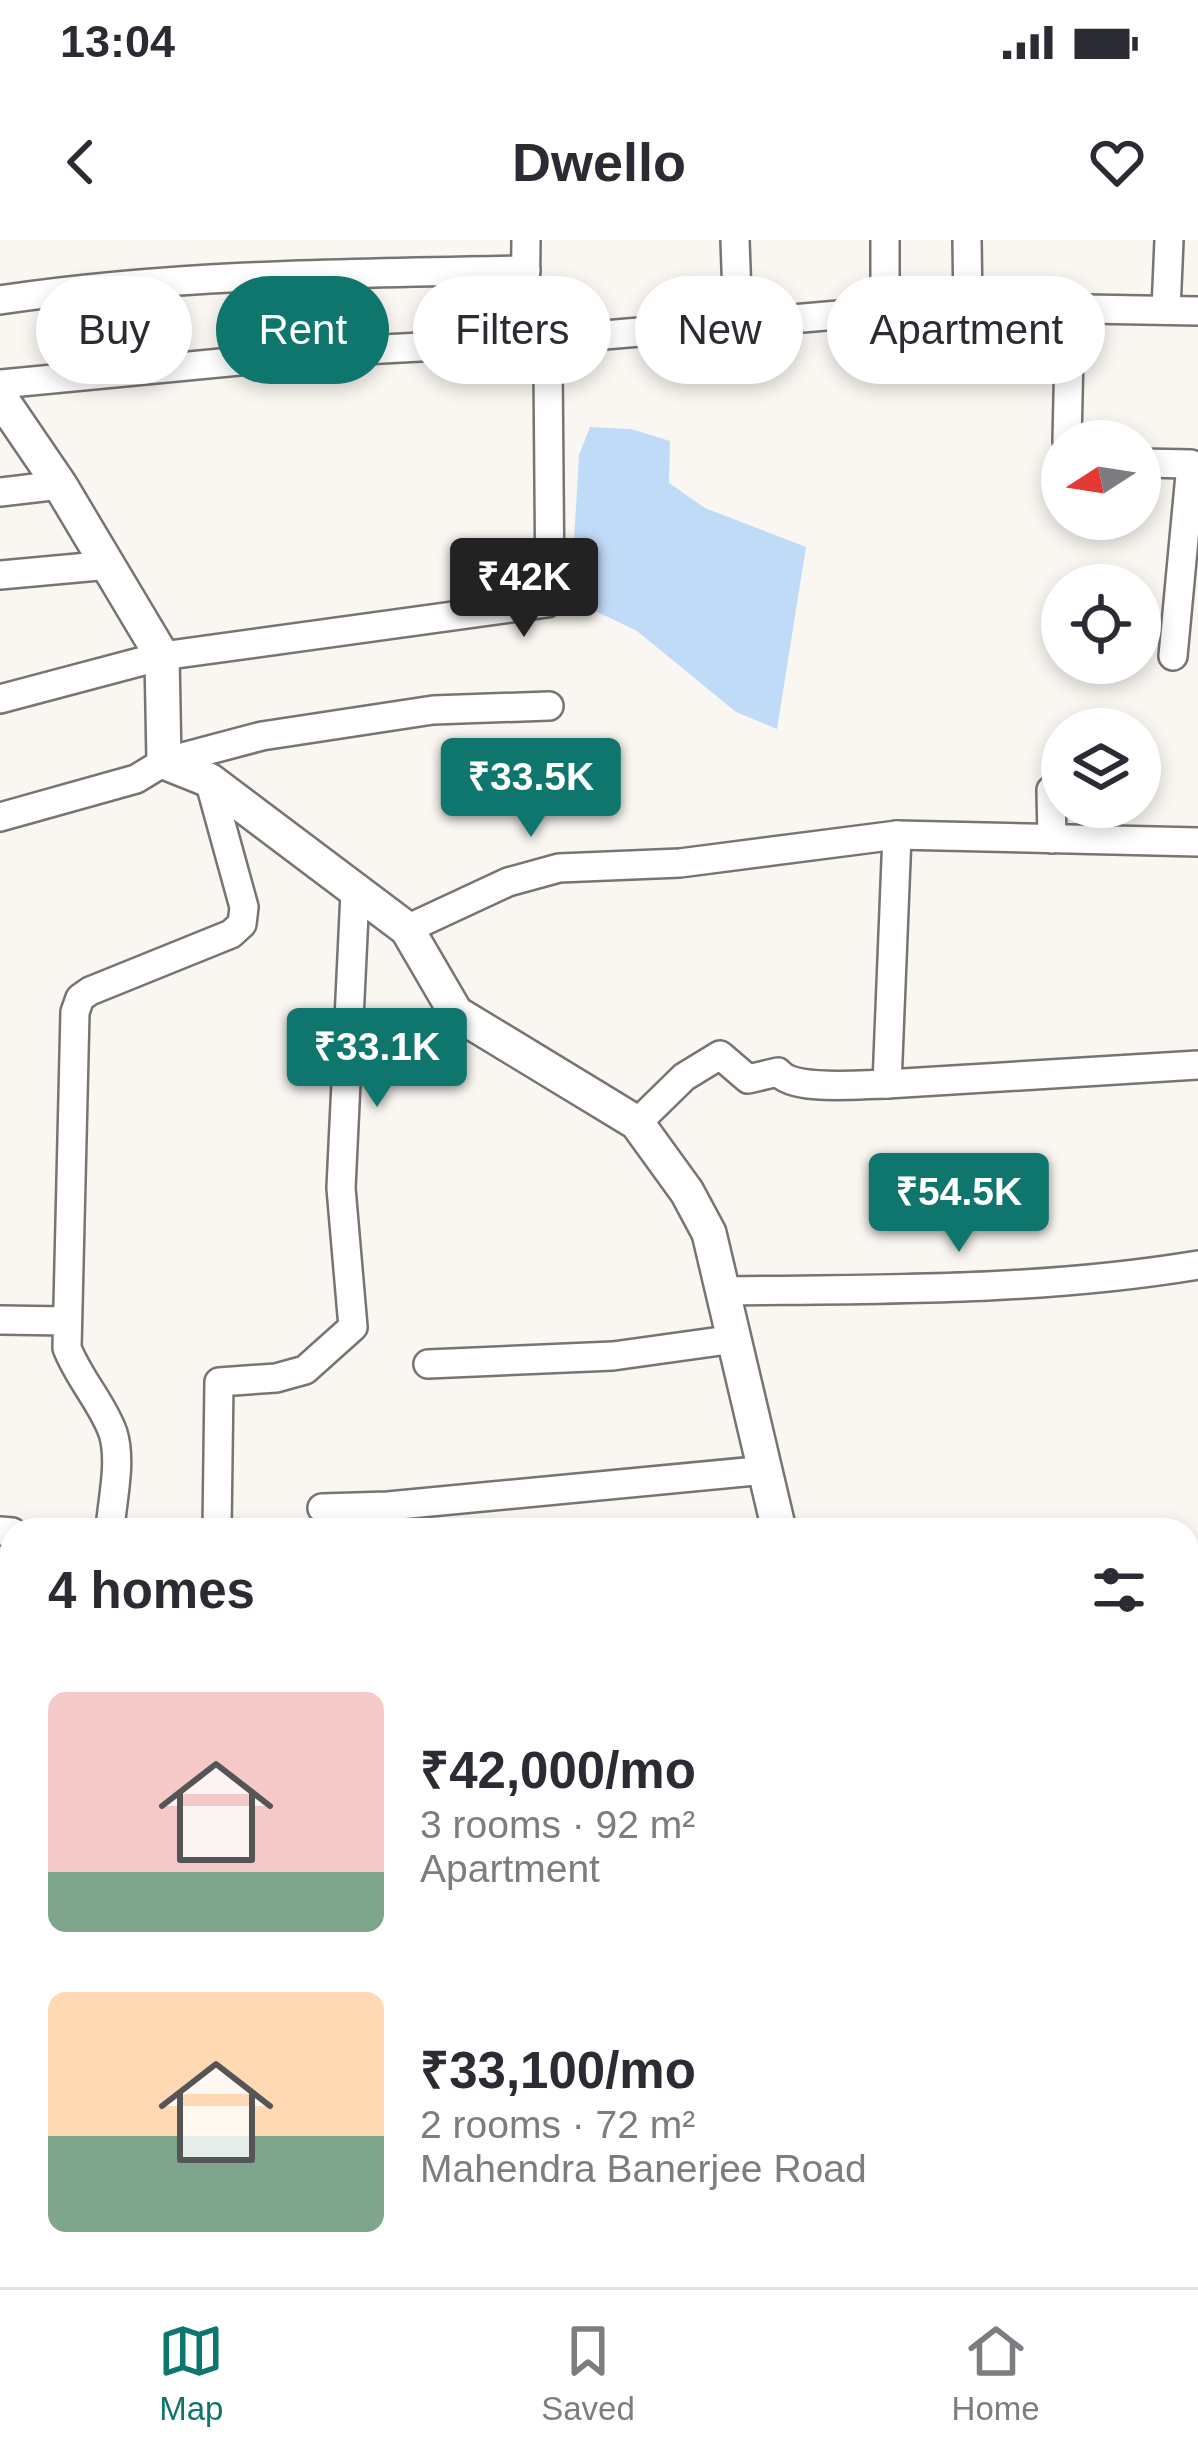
<!DOCTYPE html>
<html lang="en">
<head>
<meta charset="utf-8">
<style>
  :root { --surface:#fff; --page:#f2f2f3; --text:#2b2b33; --muted:#7c7c81; --line:#e1e1e2; --accent:#0f766e }
  body { margin:0; font-family:Helvetica,sans-serif; background:var(--page); color:var(--text); height:100vh; display:flex; flex-direction:column; font-size:45px; white-space:nowrap }
  * { box-sizing:border-box; margin:0 }
  p { font-size:39px; color:var(--muted) }
  .icon { flex:none; width:66px; height:66px; fill:none; stroke:currentColor; stroke-width:2; stroke-linecap:round; stroke-linejoin:round }
  .map { position:relative; flex:1; overflow:hidden }
  .sheet { position:absolute; left:0px; top:1278px; width:1200px; height:771px; display:flex; flex-direction:column; background:var(--surface); border-radius:36px 36px 0 0; box-shadow:0 6px 18px #0003 }
  .sheet>* { flex:none }
  .guide { position:absolute; left:36px; top:36px; width:1128px; height:108px; display:flex; gap:24px }
  .needle { width:78px; rotate:258deg }
  .tools { position:absolute; left:1041px; top:180px; display:grid; gap:24px }
  .tools a { display:grid; place-items:center; width:120px; height:120px; border-radius:50%; background:var(--surface); box-shadow:0 6px 18px #0003; font-size:60px }
  .price { position:absolute; translate:-50% -102px; padding:0 27px; border-radius:12px; background:var(--accent); color:#fff; font-size:39px; line-height:78px; filter:drop-shadow(0 3px 6px #0008) }
  .price::after { content:''; position:absolute; left:50%; top:72px; width:36px; height:27px; margin-left:-18px; background:inherit; clip-path:polygon(0 0,100% 0,50% 100%) }
  .price.active { background:#222; color:#fff }
  ul { padding:0; list-style:none }
  li { display:flex; align-items:center; gap:36px; height:300px; padding:0 48px }
  li span { display:grid; place-items:center; flex:none; width:336px; height:240px; border-radius:18px; color:#555 }
  li>.icon { margin-inline-start:auto }
  span .icon { width:144px; height:144px; fill:#fffc; stroke-width:1 }
  li b { font-size:51px }
  h2 { display:flex; justify-content:space-between; align-items:center; height:144px; padding:0 48px; font-size:51px }
  .tag { padding:0 42px; border-radius:54px; background:var(--surface); box-shadow:0 6px 18px #0003; font-size:42px; line-height:108px }
  .tag.active { background:var(--accent); color:#fff }
  .status { display:flex; justify-content:space-between; align-items:center; height:84px; padding:0 60px; background:var(--surface); direction:ltr }
  .status svg { height:33px; fill:currentColor }
  header { display:flex; justify-content:space-between; align-items:center; height:156px; padding:0 48px; background:var(--surface); font-size:54px; font-weight:600 }
  .tabs { display:flex; justify-content:space-around; align-items:center; height:168px; border-top:3px solid var(--line); background:var(--surface); font-size:33px; color:var(--muted) }
  .tabs a { display:grid; justify-items:center; gap:6px }
  .tabs .active { color:var(--accent) }
  .map>svg:first-child { display:block }
  .built { fill:#f4e9df }
  .water { fill:#c0dbf7 }
  .lines { fill:none; stroke-linecap:round; stroke-linejoin:round }
  .minor-casing { stroke:#787470; stroke-width:32 }
  .tertiary-casing { stroke:#787470; stroke-width:38 }
  .minor { stroke:#fff; stroke-width:27 }
  .tertiary { stroke:#fff; stroke-width:33 }
</style>
</head>
<body>
<div class="status"><b>13:04</b><svg viewBox="0 0 49 12"><path d="M0 12V9h3v3zM5 12V6h3v6zM10 12V3h3v9zM15 12V0h3v12zM26 1h20v11H26zM47 4h2v5h-2z"/></svg></div>
<header><svg class="icon" aria-label="back" viewBox="0 0 24 24"><path d="M15 5l-7 7 7 7"/></svg>Dwello<svg class="icon" aria-label="heart" viewBox="0 0 24 24"><path d="M12 20l-8-8c-3-5 5-10 8-4 3-6 11-1 8 4z"/></svg></header>
<div class="map">
<svg width="1198" height="2047" viewBox="0 0 1198 2047">
  <rect width="100%" height="100%" fill="#faf6f1"/>
  <!-- built -->
  <path class="built" d="M 12,2035 L 929,2037 L 936,2047 L 0,2047 Z"/>
  <!-- water -->
  <path class="water" d="M 590,187 L 631,189 L 670,201 L 669,243 L 705,268 L 806,307 L 777,489 L 736,472 L 637,391 L 587,367 L 579,353 L 574,301 L 579,215 Z"/>
  <g class="lines">
    <defs>
      <g id="minor">
        <path d="M 735,0 L 738,84"/>
        <path d="M 967,0 L 968,67"/>
        <path d="M 0,60 C 174,34 350,33 526,30"/>
        <path d="M 1166,70 L 1169,0"/>
        <path d="M 885,71 L 885,0"/>
        <path d="M 0,144 L 345,111 L 534,101 L 885,71 L 968,67 L 1198,71"/>
        <path d="M 1067,201 L 1070,69"/>
        <path d="M 1140,223 L 1191,224 L 1173,416"/>
        <path d="M 0,252 L 60,245"/>
        <path d="M 0,335 L 110,325"/>
        <path d="M 0,459 L 162,416 L 547,363 L 550,357 L 548,125 L 525,76 L 526,0"/>
        <path d="M 1051,550 L 1052,599"/>
        <path d="M 0,577 L 136,539 L 164,522 L 262,496 L 433,470 L 549,466"/>
        <path d="M 897,595 L 887,844 L 1198,825"/>
        <path d="M 407,689 L 508,642 L 559,628 L 680,623 L 897,595 L 1198,602"/>
        <path d="M 637,883 L 684,837 L 720,815 L 748,839 L 778,832 C 794,852 861,844 887,844"/>
        <path d="M 725,1051 C 883,1049 1042,1051 1198,1025"/>
        <path d="M 0,1080 L 67,1081"/>
        <path d="M 428,1124 L 613,1116 L 735,1099"/>
        <path d="M 322,1268 L 388,1266 L 766,1230"/>
        <path d="M 110,1290 C 112,1260 122,1222 113,1193 C 103,1164 79,1139 67,1108 L 75,772 L 80,758 L 90,751 L 231,694 L 242,684 L 244,667 L 209,540"/>
        <path d="M 217,1290 L 219,1142 L 276,1138 L 305,1130 L 353,1087 L 341,948 L 355,653"/>
        <path d="M 0,1291 L 12,1292"/>
        <path d="M 1188,1661 L 1198,1662"/>
      </g>
      <g id="tertiary">
        <path d="M 0,157 L 60,245 L 162,416 L 164,522 L 209,540 L 407,689 L 456,773 L 637,883 L 687,952 L 709,993 L 779,1290"/>
        <path d="M 1188,2018 L 1198,2021"/>
      </g>
    </defs>
    <!-- minor casing -->
    <use href="#minor" class="minor-casing"/>
    <!-- tertiary casing -->
    <use href="#tertiary" class="tertiary-casing"/>
    <!-- minor -->
    <use href="#minor" class="minor"/>
    <!-- tertiary -->
    <use href="#tertiary" class="tertiary"/>
  </g>
</svg>
<div class="tools">
<a><svg class="needle" viewBox="-14 -14 28 28"><path d="M0-13l5 13h-10z" fill="#e53935"/><path d="M0 13l5-13h-10z" fill="#7c7c81"/></svg></a>
<a><svg class="icon" aria-label="locate" viewBox="0 0 24 24"><circle cx="12" cy="12" r="6"/><path d="M12 2v4M12 18v4M2 12h4M18 12h4"/></svg></a>
<a><svg class="icon" aria-label="layers" viewBox="0 0 24 24"><path d="M12 4l9 5-9 5-9-5zM3 14l9 5 9-5"/></svg></a>
</div>
<b class="price active" style="left:524px;top:400px">₹42K</b>
<b class="price" style="left:531px;top:600px">₹33.5K</b>
<b class="price" style="left:377px;top:870px">₹33.1K</b>
<b class="price" style="left:959px;top:1015px">₹54.5K</b>
<div class="guide">
<a class="tag">Buy</a>
<a class="tag active">Rent</a>
<a class="tag">Filters</a>
<a class="tag">New</a>
<a class="tag">Apartment</a>
</div>
<section class="sheet">
<h2>4 homes<svg class="icon" aria-label="filters" viewBox="0 0 24 24"><path d="M4 7h16M4 17h16"/><circle cx="9" cy="7" r="2"/><circle cx="15" cy="17" r="2"/></svg></h2>
<ul>
<li><span style="background:linear-gradient(#f6c9c9 75%,#7fa58c 0)"><svg class="icon" aria-label="home" viewBox="0 0 24 24"><path d="M3 11l9-7 9 7M6 9v11h12V9"/></svg></span><div><b>₹42,000/mo</b><p>3 rooms · 92 m²</p><p>Apartment</p></div></li>
<li><span style="background:linear-gradient(#ffd9b3 60%,#7fa58c 0)"><svg class="icon" aria-label="home" viewBox="0 0 24 24"><path d="M3 11l9-7 9 7M6 9v11h12V9"/></svg></span><div><b>₹33,100/mo</b><p>2 rooms · 72 m²</p><p>Mahendra Banerjee Road</p></div></li>
</ul>
</section>
</div>
<nav class="tabs">
<a class="active"><svg class="icon" aria-label="map" viewBox="0 0 24 24"><path d="M3 6l6-2 6 2 6-2v14l-6 2-6-2-6 2zM9 4v14M15 6v14"/></svg>Map</a>
<a><svg class="icon" aria-label="saved" viewBox="0 0 24 24"><path d="M7 4h10v16l-5-4-5 4z"/></svg>Saved</a>
<a><svg class="icon" aria-label="home" viewBox="0 0 24 24"><path d="M3 11l9-7 9 7M6 9v11h12V9"/></svg>Home</a>
</nav>
</body>
</html>
